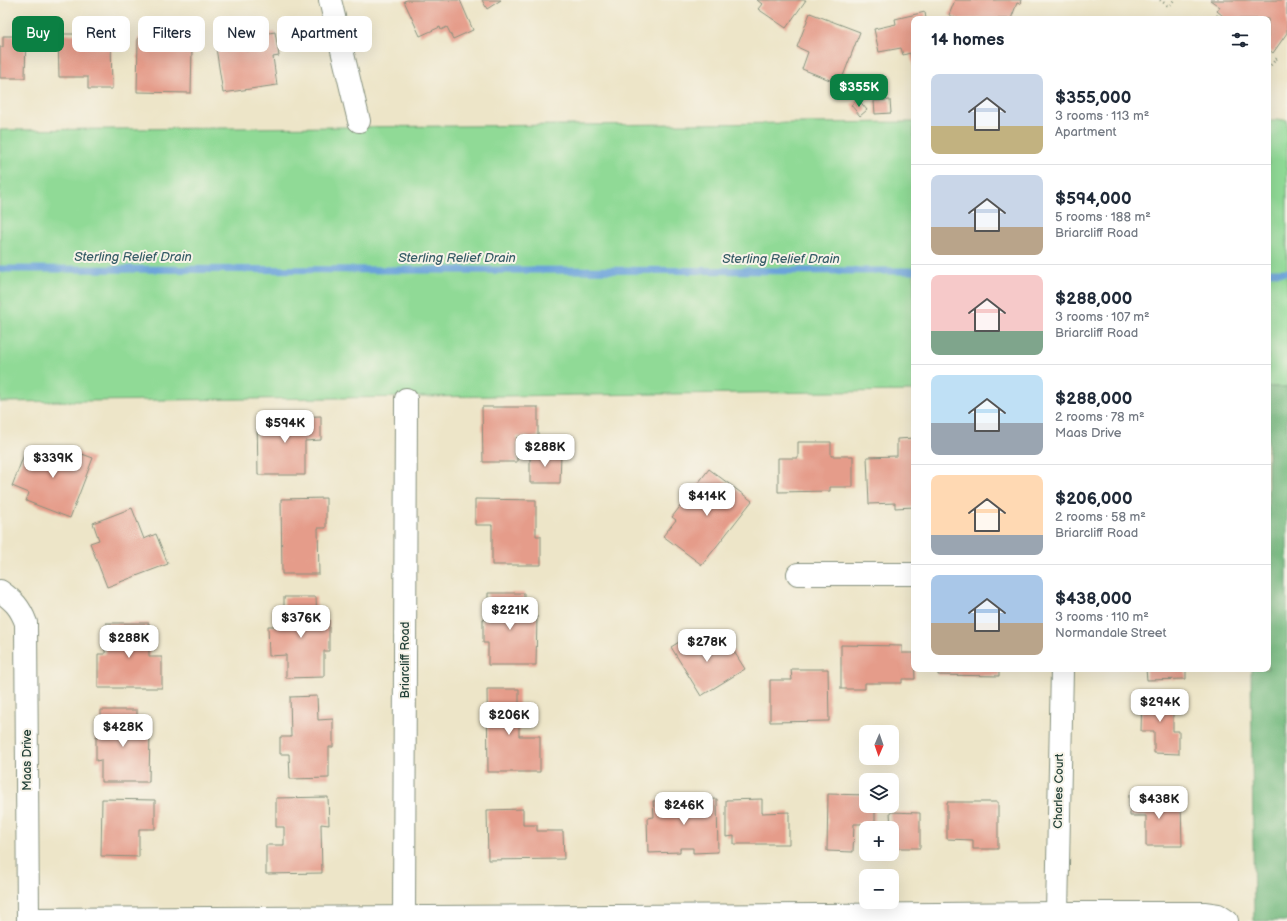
<!DOCTYPE html>
<html lang="en">
<head>
<meta charset="utf-8">
<style>
  :root { --surface:#fff; --page:#f6f6f7; --text:#1f2937; --muted:#747a83; --line:#e0e1e3; --accent:#0b8043 }
  body { margin:0; font-family:"Balsamiq Sans",sans-serif; background:var(--page); color:var(--text); height:100vh; display:flex; flex-direction:column; font-size:15px; white-space:nowrap }
  * { box-sizing:border-box; margin:0 }
  p { font-size:13px; color:var(--muted) }
  .icon { flex:none; width:22px; height:22px; fill:none; stroke:currentColor; stroke-width:2; stroke-linecap:round; stroke-linejoin:round }
  .map { position:relative; flex:1; overflow:hidden }
  .panel { position:absolute; left:911px; top:16px; width:360px; height:656px; display:flex; flex-direction:column; background:var(--surface); border-radius:8px; box-shadow:0 4px 16px #0002 }
  .panel>* { flex:none }
  .guide { position:absolute; left:12px; top:16px; width:380px; height:36px; display:flex; gap:8px }
  .needle { width:26px; rotate:182deg }
  .tools { position:absolute; left:859px; top:725px; display:grid; gap:8px }
  .tools a { display:grid; place-items:center; width:40px; height:40px; border-radius:8px; background:var(--surface); box-shadow:0 4px 16px #0002; font-size:20px }
  .price { position:absolute; translate:-50% -34px; padding:0 9px; border-radius:8px; background:#fff; color:#222; font-size:13px; line-height:26px; filter:drop-shadow(0 1px 2px #0008) }
  .price::after { content:''; position:absolute; left:50%; top:24px; width:12px; height:9px; margin-left:-6px; background:inherit; clip-path:polygon(0 0,100% 0,50% 100%) }
  .price.selected { background:var(--accent); color:#fff }
  ul { padding:0; list-style:none }
  li { display:flex; align-items:center; gap:12px; height:100px; padding:0 20px }
  li+li { border-top:1px solid var(--line) }
  li span { display:grid; place-items:center; flex:none; width:112px; height:80px; border-radius:8px; color:#555 }
  li>.icon { margin-inline-start:auto }
  span .icon { width:48px; height:48px; fill:#fffc; stroke-width:1 }
  li b { font-size:17px }
  h2 { display:flex; justify-content:space-between; align-items:center; height:48px; padding:0 20px; font-size:17px }
  .pill { padding:0 14px; border-radius:8px; background:var(--surface); box-shadow:0 4px 16px #0002; font-size:14px; line-height:36px }
  .pill.selected { background:var(--accent); color:#fff }
  .map>svg:first-child { display:block }
  .green { fill:#90da96; stroke:#588c65 }
  .forest { fill:#74ba7f; stroke:#4a7c5a }
  .lines { fill:none; stroke-linecap:round; stroke-linejoin:round }
  .stream { stroke:#6ba3da; stroke-width:7 }
  .building { fill:#e59c8a }
  .minor-casing { stroke:#86917e; stroke-width:24 }
  .path { stroke:#86917e; stroke-width:2.5; stroke-dasharray:1 3; stroke-linecap:butt }
  .minor { stroke:#fff; stroke-width:22 }
  .labels { text-anchor:middle; dominant-baseline:central; stroke-width:4; stroke-linejoin:round; paint-order:stroke }
  .street-label { font-size:12px; fill:#1f3d34; stroke:#f7f3e8 }
  .water-label { font-size:13px; font-style:italic; fill:#365c66; stroke:#f7f3e8 }
</style>
</head>
<body>
<div class="map">
<svg width="1287" height="921" viewBox="0 0 1287 921">
  <rect width="100%" height="100%" fill="#f7f3e8"/>
  <filter id="ink" filterUnits="userSpaceOnUse"><feTurbulence type="fractalNoise" baseFrequency=".025" numOctaves="2"/><feDisplacementMap in="SourceGraphic" scale="8" xChannelSelector="R" yChannelSelector="G"/><feConvolveMatrix kernelMatrix="1 2 1 2 8 2 1 2 1" color-interpolation-filters="sRGB"/></filter>
  <filter id="wash" filterUnits="userSpaceOnUse"><feTurbulence type="fractalNoise" baseFrequency=".012" numOctaves="4" result="noise"/><feDisplacementMap in="SourceGraphic" scale="16" xChannelSelector="R" yChannelSelector="G"/><feGaussianBlur stdDeviation="0.9" result="paint"/><feColorMatrix in="noise" values="0 0 0 0 0 0 0 0 0 0 0 0 0 0 0 0 0 1.4 0 .05"/><feComposite in="paint" operator="in"/></filter>
  <g filter="url(#wash)">
    <rect width="100%" height="100%" fill="#ede5c8"/>
    <!-- green -->
    <g class="green">
      <rect x="1268" y="120" width="19" height="267"/>
      <path d="M 914,122 L 914,391 L 0,402 L 0,130 Z"/>
    </g>
    <!-- forest -->
    <path class="forest" d="M 1268,387 L 1287,387 L 1287,921 L 1254,921 L 1251,669 L 1268,669 Z"/>
    <g class="lines">
      <!-- stream -->
      <g class="stream">
        <path d="M 0,269 L 914,271"/>
        <path d="M 1268,272 L 1287,272"/>
      </g>
    </g>
    <g id="blocks">
      <!-- building -->
      <g class="building">
        <path d="M 407,0 L 460,0 L 473,30 L 453,39 L 447,27 L 441,30 L 440,27 L 420,36 L 404,1 Z"/>
        <path d="M 482,0 L 501,0 L 487,9 Z"/>
        <path d="M 757,0 L 806,0 L 786,28 L 758,9 L 762,4 Z"/>
        <path d="M 955,0 L 1021,0 L 1020,4 L 1017,3 L 1011,19 L 959,19 L 949,15 Z"/>
        <path d="M 1210,0 L 1287,0 L 1287,33 L 1273,53 L 1268,49 L 1268,19 L 1220,19 L 1223,16 L 1217,11 L 1220,7 Z"/>
        <path d="M 925,12 L 926,19 L 914,19 L 914,70 L 910,53 L 903,55 L 901,48 L 879,52 L 874,29 L 896,24 L 895,19 Z"/>
        <path d="M 810,13 L 860,32 L 840,84 L 802,69 L 808,52 L 797,47 Z"/>
        <path d="M 275,32 L 279,56 L 273,57 L 277,85 L 223,93 L 216,48 L 245,44 L 246,51 L 252,50 L 250,36 Z"/>
        <path d="M 58,34 L 84,34 L 84,39 L 111,39 L 112,89 L 88,89 L 88,77 L 59,77 Z"/>
        <path d="M 3,36 L 26,36 L 25,78 L 0,78 L 0,47 L 3,47 Z"/>
        <path d="M 138,38 L 162,38 L 161,47 L 192,48 L 191,93 L 137,92 Z"/>
        <path d="M 858,99 L 867,110 L 860,116 L 851,105 Z"/>
        <path d="M 890,100 L 891,113 L 875,114 L 874,101 Z"/>
        <path d="M 482,407 L 538,407 L 538,437 L 517,437 L 517,462 L 483,462 Z"/>
        <path d="M 321,416 L 321,440 L 305,441 L 305,475 L 258,475 L 257,418 Z"/>
        <path d="M 914,438 L 914,507 L 895,508 L 895,503 L 869,504 L 867,457 L 897,456 L 897,439 Z"/>
        <path d="M 798,442 L 831,442 L 831,456 L 853,456 L 853,487 L 830,487 L 830,491 L 778,492 L 778,458 L 798,458 Z"/>
        <path d="M 27,447 L 59,459 L 63,447 L 93,458 L 70,518 L 26,501 L 29,493 L 12,486 Z"/>
        <path d="M 530,453 L 561,454 L 560,483 L 530,483 Z"/>
        <path d="M 709,469 L 752,501 L 702,565 L 663,536 L 676,520 L 672,517 Z"/>
        <path d="M 326,498 L 326,528 L 318,528 L 319,574 L 282,574 L 281,499 Z"/>
        <path d="M 475,499 L 536,500 L 536,536 L 541,536 L 541,565 L 492,565 L 492,525 L 475,525 Z"/>
        <path d="M 132,508 L 144,539 L 156,534 L 168,564 L 107,587 L 90,543 L 99,540 L 93,523 Z"/>
        <path d="M 488,593 L 524,593 L 524,616 L 537,616 L 536,665 L 488,665 L 488,643 L 483,643 L 483,619 L 488,620 Z"/>
        <path d="M 284,597 L 316,597 L 317,620 L 329,620 L 329,651 L 324,651 L 324,677 L 286,678 L 286,655 L 269,656 L 268,626 L 284,626 Z"/>
        <path d="M 106,623 L 149,623 L 149,657 L 162,657 L 162,688 L 98,688 L 98,654 L 105,654 Z"/>
        <path d="M 697,631 L 711,653 L 728,642 L 745,669 L 701,696 L 671,647 Z"/>
        <path d="M 841,645 L 902,646 L 902,653 L 914,653 L 915,679 L 902,679 L 902,683 L 865,683 L 865,689 L 841,689 Z"/>
        <path d="M 791,669 L 828,669 L 829,721 L 770,722 L 770,680 L 792,680 Z"/>
        <path d="M 938,669 L 999,669 L 999,676 L 938,675 Z"/>
        <path d="M 1146,669 L 1186,669 L 1186,679 L 1147,680 Z"/>
        <path d="M 487,689 L 519,689 L 519,736 L 540,736 L 540,772 L 488,772 Z"/>
        <path d="M 1142,694 L 1173,695 L 1173,731 L 1179,731 L 1179,754 L 1154,753 L 1154,731 L 1141,731 Z"/>
        <path d="M 317,696 L 318,720 L 333,719 L 333,747 L 329,747 L 329,778 L 290,779 L 289,754 L 280,754 L 280,737 L 291,737 L 290,697 Z"/>
        <path d="M 101,710 L 137,710 L 137,733 L 150,733 L 149,782 L 101,782 L 101,760 L 96,761 L 96,736 L 101,737 Z"/>
        <path d="M 828,794 L 866,795 L 866,806 L 875,806 L 875,824 L 854,824 L 853,852 L 827,851 Z"/>
        <path d="M 1153,794 L 1153,803 L 1181,803 L 1182,846 L 1146,846 L 1146,816 L 1130,816 L 1129,795 Z"/>
        <path d="M 328,797 L 329,825 L 321,824 L 322,873 L 266,874 L 266,845 L 284,845 L 284,827 L 276,827 L 276,798 Z"/>
        <path d="M 102,799 L 155,800 L 155,829 L 139,829 L 139,857 L 101,856 Z"/>
        <path d="M 717,799 L 718,852 L 693,853 L 693,848 L 680,848 L 680,852 L 648,853 L 647,818 L 654,817 L 653,801 Z"/>
        <path d="M 762,799 L 762,813 L 789,812 L 789,844 L 734,844 L 734,836 L 726,837 L 726,800 Z"/>
        <path d="M 947,802 L 998,802 L 998,849 L 973,849 L 973,840 L 947,839 Z"/>
        <path d="M 523,809 L 523,825 L 537,825 L 537,831 L 563,831 L 564,859 L 488,860 L 487,810 Z"/>
        <path d="M 890,812 L 920,813 L 920,848 L 892,848 Z"/>
      </g>
    </g>
  </g>
  <g filter="url(#ink)">
    <use href="#blocks" fill-opacity="0" stroke="#86917e" stroke-width="1"/>
    <g class="lines">
      <defs>
        <g id="minor">
          <path d="M 330,0 L 359,121"/>
          <path d="M 798,574 L 914,574"/>
          <path d="M 0,591 C 14,601 20,607 26,623 L 28,921"/>
          <path d="M 1057,913 L 1062,669"/>
          <path d="M 28,919 L 824,915 L 1057,913 L 1204,913 L 1218,915 L 1227,921"/>
          <path d="M 404,921 L 406,399"/>
        </g>
      </defs>
      <!-- minor casing -->
      <use href="#minor" class="minor-casing"/>
      <!-- path -->
      <g class="path">
        <path d="M 1160,0 L 1167,5 L 1170,5 L 1174,0"/>
        <path d="M 1215,19 L 1219,13"/>
        <path d="M 1268,68 L 1278,57"/>
      </g>
      <!-- minor -->
      <use href="#minor" class="minor"/>
    </g>
  </g>
  <g class="labels">
    <!-- street labels -->
    <g class="street-label">
      <text transform="translate(405 660) rotate(-90)">Briarcliff Road</text>
      <text transform="translate(27 760) rotate(-90)">Maas Drive</text>
      <text transform="translate(1059 791) rotate(-89)">Charles Court</text>
    </g>
    <!-- water labels -->
    <g class="water-label">
      <text x="133" y="257">Sterling Relief Drain</text>
      <text x="457" y="258">Sterling Relief Drain</text>
      <text x="781" y="259">Sterling Relief Drain</text>
    </g>
  </g>
</svg>
<div class="tools">
<a><svg class="needle" viewBox="-14 -14 28 28"><path d="M0-13l5 13h-10z" fill="#e53935"/><path d="M0 13l5-13h-10z" fill="#747a83"/></svg></a>
<a><svg class="icon" aria-label="layers" viewBox="0 0 24 24"><path d="M12 4l9 5-9 5-9-5zM3 14l9 5 9-5"/></svg></a>
<a>+</a>
<a>−</a>
</div>
<b class="price selected" style="left:859px;top:108px">$355K</b>
<b class="price" style="left:285px;top:444px">$594K</b>
<b class="price" style="left:545px;top:468px">$288K</b>
<b class="price" style="left:53px;top:479px">$339K</b>
<b class="price" style="left:707px;top:517px">$414K</b>
<b class="price" style="left:510px;top:631px">$221K</b>
<b class="price" style="left:301px;top:639px">$376K</b>
<b class="price" style="left:129px;top:659px">$288K</b>
<b class="price" style="left:707px;top:663px">$278K</b>
<b class="price" style="left:1160px;top:723px">$294K</b>
<b class="price" style="left:509px;top:736px">$206K</b>
<b class="price" style="left:123px;top:748px">$428K</b>
<b class="price" style="left:1159px;top:820px">$438K</b>
<b class="price" style="left:684px;top:826px">$246K</b>
<div class="guide">
<a class="pill selected">Buy</a>
<a class="pill">Rent</a>
<a class="pill">Filters</a>
<a class="pill">New</a>
<a class="pill">Apartment</a>
</div>
<section class="panel">
<h2>14 homes<svg class="icon" aria-label="filters" viewBox="0 0 24 24"><path d="M4 7h16M4 17h16"/><circle cx="9" cy="7" r="2"/><circle cx="15" cy="17" r="2"/></svg></h2>
<ul>
<li><span style="background:linear-gradient(#c9d6e8 65%,#c2b280 0)"><svg class="icon" aria-label="home" viewBox="0 0 24 24"><path d="M3 11l9-7 9 7M6 9v11h12V9"/></svg></span><div><b>$355,000</b><p>3 rooms · 113 m²</p><p>Apartment</p></div></li>
<li><span style="background:linear-gradient(#c9d6e8 65%,#b9a48a 0)"><svg class="icon" aria-label="home" viewBox="0 0 24 24"><path d="M3 11l9-7 9 7M6 9v11h12V9"/></svg></span><div><b>$594,000</b><p>5 rooms · 188 m²</p><p>Briarcliff Road</p></div></li>
<li><span style="background:linear-gradient(#f6c9c9 70%,#7fa58c 0)"><svg class="icon" aria-label="home" viewBox="0 0 24 24"><path d="M3 11l9-7 9 7M6 9v11h12V9"/></svg></span><div><b>$288,000</b><p>3 rooms · 107 m²</p><p>Briarcliff Road</p></div></li>
<li><span style="background:linear-gradient(#bfe0f5 60%,#9aa5b1 0)"><svg class="icon" aria-label="home" viewBox="0 0 24 24"><path d="M3 11l9-7 9 7M6 9v11h12V9"/></svg></span><div><b>$288,000</b><p>2 rooms · 78 m²</p><p>Maas Drive</p></div></li>
<li><span style="background:linear-gradient(#ffd9b3 75%,#9aa5b1 0)"><svg class="icon" aria-label="home" viewBox="0 0 24 24"><path d="M3 11l9-7 9 7M6 9v11h12V9"/></svg></span><div><b>$206,000</b><p>2 rooms · 58 m²</p><p>Briarcliff Road</p></div></li>
<li><span style="background:linear-gradient(#a9c7e8 60%,#b9a48a 0)"><svg class="icon" aria-label="home" viewBox="0 0 24 24"><path d="M3 11l9-7 9 7M6 9v11h12V9"/></svg></span><div><b>$438,000</b><p>3 rooms · 110 m²</p><p>Normandale Street</p></div></li>
</ul>
</section>
</div>
</body>
</html>
